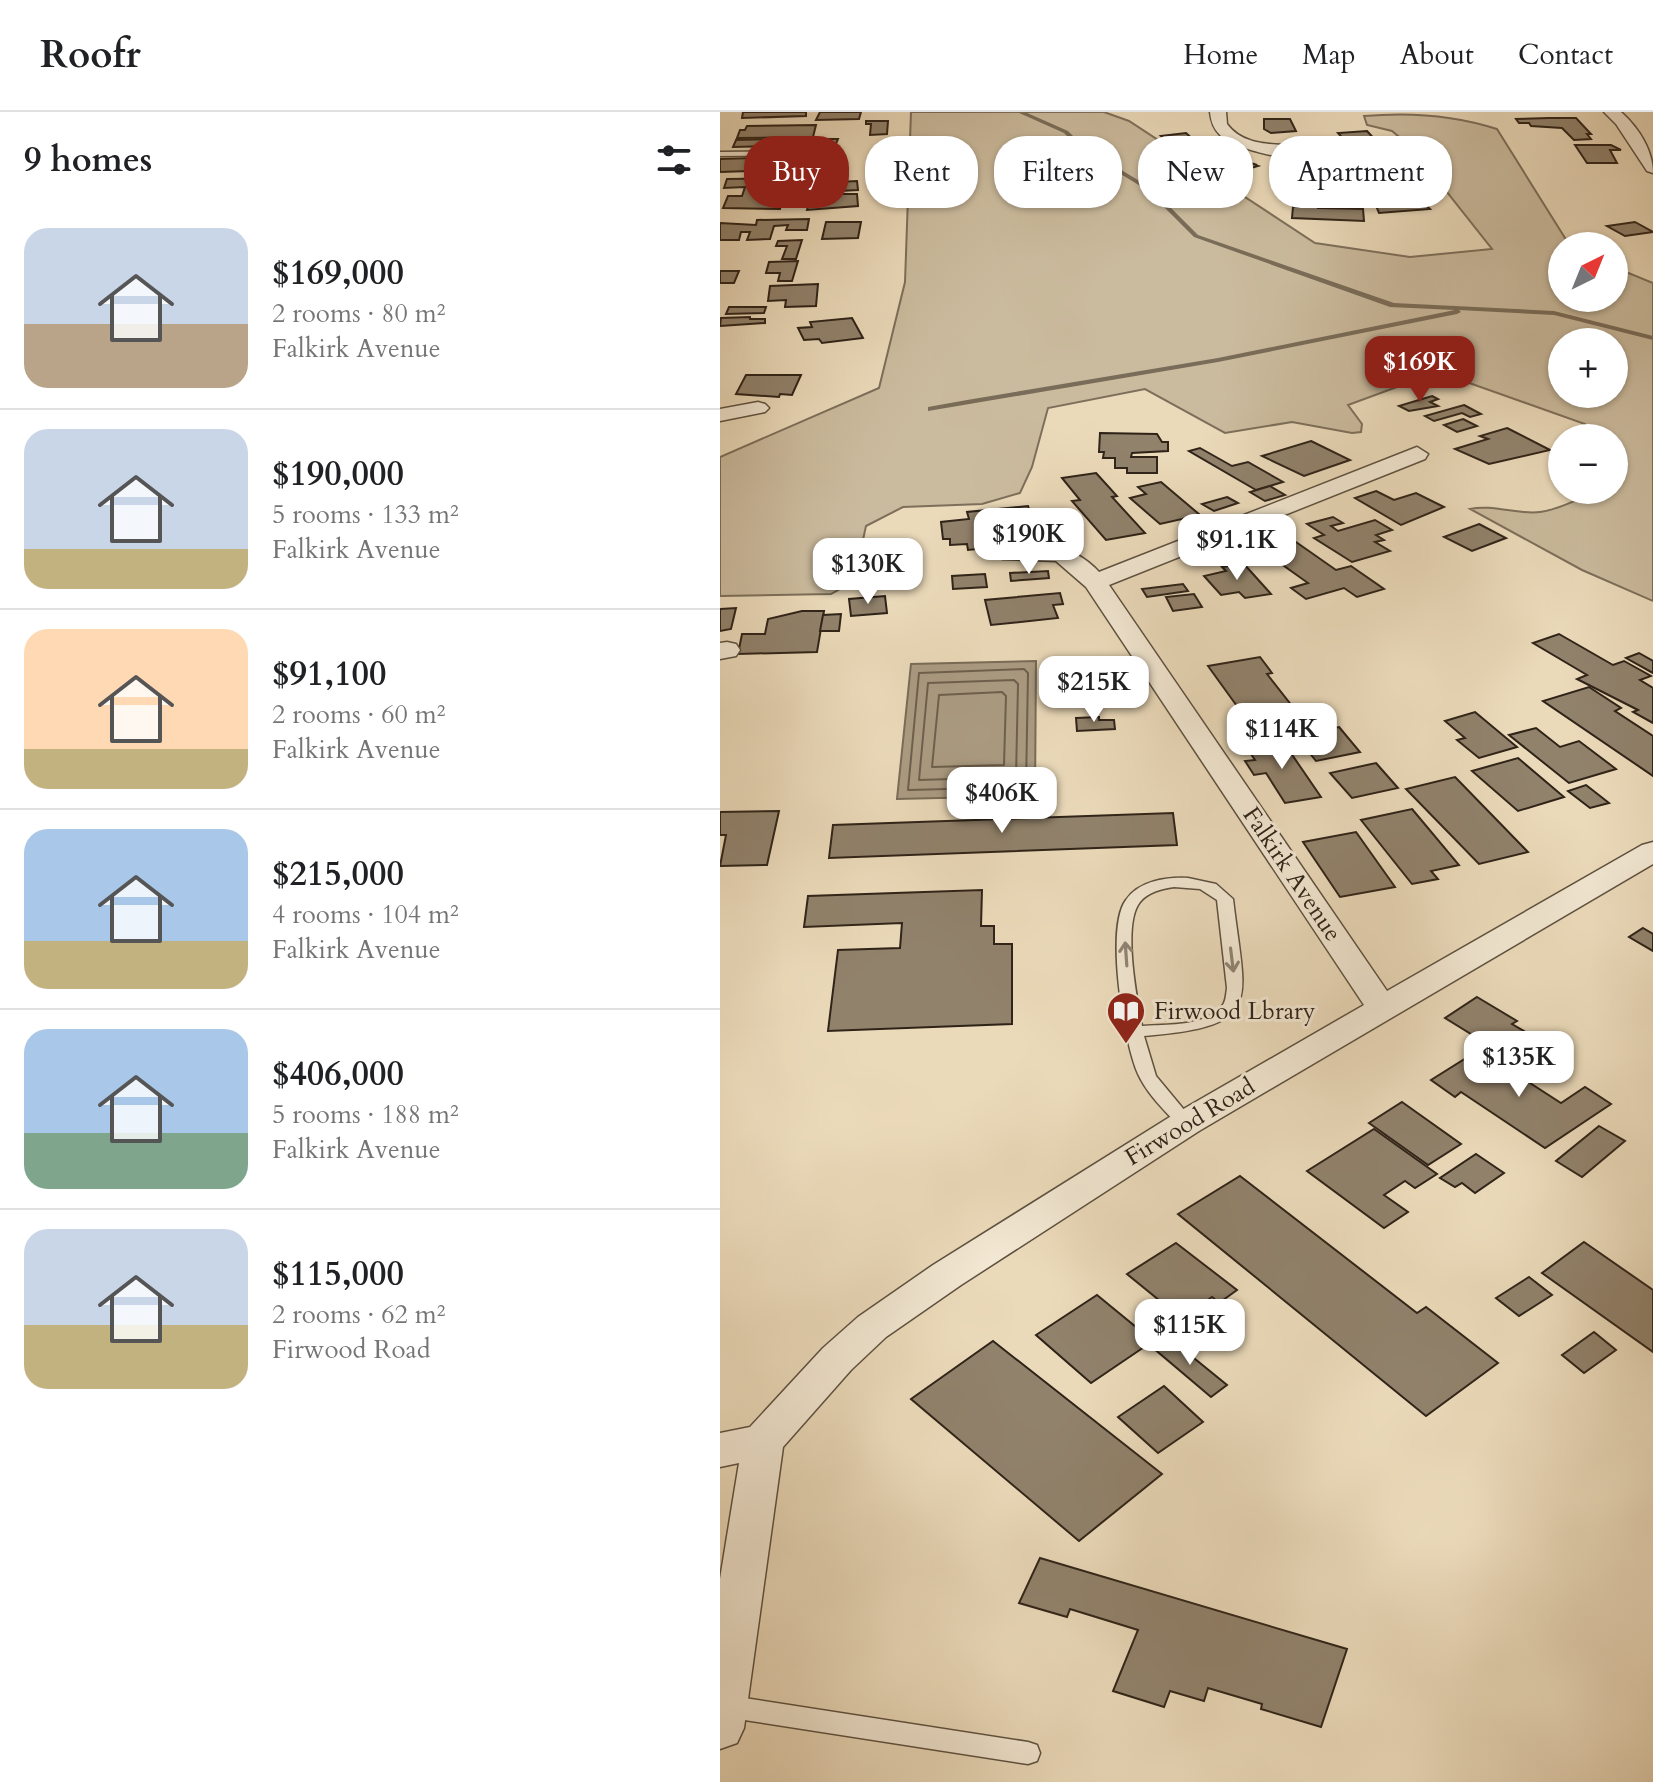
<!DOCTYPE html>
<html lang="en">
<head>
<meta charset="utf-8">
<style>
  :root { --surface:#fff; --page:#f6f6f6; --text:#202124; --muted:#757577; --line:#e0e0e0; --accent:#8f2418 }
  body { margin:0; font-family:Cardo,serif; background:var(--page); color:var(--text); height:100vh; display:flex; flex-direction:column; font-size:30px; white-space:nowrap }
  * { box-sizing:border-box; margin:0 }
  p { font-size:26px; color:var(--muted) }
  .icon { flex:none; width:44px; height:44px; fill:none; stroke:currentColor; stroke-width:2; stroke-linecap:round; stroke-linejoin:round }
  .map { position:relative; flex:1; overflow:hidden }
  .details { display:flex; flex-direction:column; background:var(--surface); width:720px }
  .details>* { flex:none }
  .guide { position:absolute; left:24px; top:24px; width:760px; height:72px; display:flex; gap:16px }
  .needle { width:52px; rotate:43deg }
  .fabs { position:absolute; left:828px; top:120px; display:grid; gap:16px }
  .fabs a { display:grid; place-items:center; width:80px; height:80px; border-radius:50%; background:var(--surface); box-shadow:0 2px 6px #0004; font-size:40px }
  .price { position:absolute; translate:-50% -68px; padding:0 18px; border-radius:16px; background:#fff; color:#222; font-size:26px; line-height:52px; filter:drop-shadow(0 2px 4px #0008) }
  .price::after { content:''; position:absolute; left:50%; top:48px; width:24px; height:18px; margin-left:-12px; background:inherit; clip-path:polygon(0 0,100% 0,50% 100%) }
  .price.current { background:var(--accent); color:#fff }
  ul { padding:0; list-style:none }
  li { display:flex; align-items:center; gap:24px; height:200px; padding:0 24px }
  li+li { border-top:2px solid var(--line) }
  li span { display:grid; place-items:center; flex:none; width:224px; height:160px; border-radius:24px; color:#555 }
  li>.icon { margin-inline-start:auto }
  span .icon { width:96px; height:96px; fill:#fffc; stroke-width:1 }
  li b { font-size:34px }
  h2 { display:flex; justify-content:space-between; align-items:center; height:96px; padding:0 24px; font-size:34px }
  .pill { padding:0 28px; border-radius:32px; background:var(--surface); box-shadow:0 2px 6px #0004; font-size:28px; line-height:72px }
  .pill.current { background:var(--accent); color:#fff }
  header { display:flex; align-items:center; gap:48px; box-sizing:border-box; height:112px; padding:0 40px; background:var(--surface); border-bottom:2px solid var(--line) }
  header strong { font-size:38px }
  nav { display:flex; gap:44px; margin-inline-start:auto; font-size:28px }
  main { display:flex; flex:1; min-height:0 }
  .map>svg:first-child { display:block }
  .green { fill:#cbbb9e; stroke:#7d6f5b; stroke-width:2; fill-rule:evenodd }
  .water { fill:#ab9c83; stroke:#796c58; stroke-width:2 }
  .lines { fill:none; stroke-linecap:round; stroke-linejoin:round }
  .shore { stroke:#6d604e; stroke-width:2 }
  .stream { fill:#796c58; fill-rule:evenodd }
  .building { fill:#91826c; stroke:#2f2318; stroke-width:2 }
  .service-casing { stroke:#5e5140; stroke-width:3 }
  .minor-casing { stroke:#5e5140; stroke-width:3 }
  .service { fill:#f2e7d2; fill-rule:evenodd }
  .minor { fill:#f2e7d2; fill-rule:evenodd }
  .oneway { stroke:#908575 }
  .labels { text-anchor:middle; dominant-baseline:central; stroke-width:6; stroke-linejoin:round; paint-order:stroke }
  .street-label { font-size:24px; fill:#2f2318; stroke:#f2e7d2 }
  .poi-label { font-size:24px; fill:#2f2318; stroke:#f2e7d2; text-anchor:start }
</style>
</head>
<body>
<header>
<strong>Roofr</strong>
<nav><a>Home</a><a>Map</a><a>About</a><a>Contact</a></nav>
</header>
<main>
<section class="details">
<h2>9 homes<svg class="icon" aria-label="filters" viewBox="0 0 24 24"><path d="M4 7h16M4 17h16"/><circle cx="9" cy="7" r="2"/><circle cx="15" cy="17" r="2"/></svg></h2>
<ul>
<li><span style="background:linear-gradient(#c9d6e8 60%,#b9a48a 0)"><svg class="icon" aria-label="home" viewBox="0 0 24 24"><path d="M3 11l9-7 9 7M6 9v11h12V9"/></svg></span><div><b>$169,000</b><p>2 rooms · 80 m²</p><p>Falkirk Avenue</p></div></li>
<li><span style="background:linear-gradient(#c9d6e8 75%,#c2b280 0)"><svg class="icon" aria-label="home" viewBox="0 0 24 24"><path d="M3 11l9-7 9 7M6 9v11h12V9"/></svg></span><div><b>$190,000</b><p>5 rooms · 133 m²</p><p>Falkirk Avenue</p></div></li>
<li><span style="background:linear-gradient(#ffd9b3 75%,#c2b280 0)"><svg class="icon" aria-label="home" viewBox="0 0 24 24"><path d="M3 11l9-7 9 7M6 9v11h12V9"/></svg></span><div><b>$91,100</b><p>2 rooms · 60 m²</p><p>Falkirk Avenue</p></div></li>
<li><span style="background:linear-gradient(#a9c7e8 70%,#c2b280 0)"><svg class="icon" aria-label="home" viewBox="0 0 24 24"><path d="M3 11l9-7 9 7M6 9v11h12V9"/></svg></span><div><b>$215,000</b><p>4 rooms · 104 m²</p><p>Falkirk Avenue</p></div></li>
<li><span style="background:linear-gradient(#a9c7e8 65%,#7fa58c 0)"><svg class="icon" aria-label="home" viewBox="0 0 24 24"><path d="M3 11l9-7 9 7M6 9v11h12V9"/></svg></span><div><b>$406,000</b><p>5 rooms · 188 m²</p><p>Falkirk Avenue</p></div></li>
<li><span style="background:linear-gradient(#c9d6e8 60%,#c2b280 0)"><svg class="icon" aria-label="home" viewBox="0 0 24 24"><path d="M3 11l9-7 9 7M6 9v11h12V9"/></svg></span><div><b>$115,000</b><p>2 rooms · 62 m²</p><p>Firwood Road</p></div></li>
</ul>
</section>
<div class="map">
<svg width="933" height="1670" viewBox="0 0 933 1670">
  <rect width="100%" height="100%" fill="#ebdaba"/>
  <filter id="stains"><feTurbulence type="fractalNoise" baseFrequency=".0025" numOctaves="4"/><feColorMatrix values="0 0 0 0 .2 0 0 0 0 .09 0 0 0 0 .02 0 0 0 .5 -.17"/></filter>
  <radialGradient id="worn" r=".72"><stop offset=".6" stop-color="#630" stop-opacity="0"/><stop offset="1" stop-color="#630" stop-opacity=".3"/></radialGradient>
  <!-- green -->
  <path class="green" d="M 191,0 L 384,0 L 409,9 L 595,131 L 690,145 L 772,137 L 692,36 L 672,19 L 647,13 L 644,4 C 689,0 734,3 777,17 L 850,134 L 842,134 L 842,186 L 894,186 L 894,155 L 933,171 L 933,489 L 862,458 L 750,397 C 773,392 797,403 820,400 C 846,397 868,378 894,378 L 894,364 L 898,355 L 894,349 L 894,326 L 876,326 L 865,312 L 724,262 L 685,272 L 628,293 L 642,312 L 641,320 L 632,321 L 572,310 L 505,321 L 425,277 L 328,296 L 312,355 L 300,381 L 262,392 L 183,395 L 146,414 L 134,469 L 111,482 L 0,484 L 0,345 L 159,276 L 185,170 ZM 842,230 L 894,230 L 894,282 L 842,282 Z"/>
  <!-- water -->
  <path class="water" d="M 316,549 L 315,684 L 177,687 L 191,552 Z"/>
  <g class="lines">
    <!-- shore -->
    <g class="shore">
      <path d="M 304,557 L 308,561 L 306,675 L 188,678 L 199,561 Z"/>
      <path d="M 294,568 L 298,572 L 296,665 L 199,668 L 208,571 Z"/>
      <path d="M 282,580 L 286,584 L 284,653 L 212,655 L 219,583 Z"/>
    </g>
    <!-- stream -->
    <path class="stream" d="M 297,0 L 305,0 L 348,19 L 365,36 L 431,76 L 478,123 L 674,191 L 834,199 L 933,224 L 933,228 L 834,203 L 739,198 L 741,200 L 737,202 L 498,250 L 208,299 L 208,295 L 247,288 L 498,246 L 735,198 L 670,195 L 474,125 L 427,78 L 361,38 L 344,21 Z"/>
  </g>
  <!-- building -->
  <g class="building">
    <path d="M 23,0 L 86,0 L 86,4 L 22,6 Z"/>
    <path d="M 100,0 L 141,0 L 139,7 L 96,8 Z"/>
    <path d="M 829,6 L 856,6 L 871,22 L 867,22 L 871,27 L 854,28 L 842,16 L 811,14 L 809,11 L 799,11 L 796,7 Z"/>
    <path d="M 544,7 L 570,7 L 576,19 L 551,21 L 544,17 Z"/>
    <path d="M 146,9 L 168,9 L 167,22 L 150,23 L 151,12 L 146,12 Z"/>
    <path d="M 96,13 L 93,25 L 17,26 L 20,18 L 25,18 L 27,14 Z"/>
    <path d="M 647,19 L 657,30 L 628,32 L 618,21 Z"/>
    <path d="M 466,21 L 477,31 L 493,38 L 463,42 L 441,24 Z"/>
    <path d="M 59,27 L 57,34 L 13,35 L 16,28 Z"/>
    <path d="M 77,27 L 118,27 L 115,34 L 74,34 Z"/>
    <path d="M 855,33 L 891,33 L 901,38 L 890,38 L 897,51 L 867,51 Z"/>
    <path d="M 504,42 L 537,53 L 535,53 L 538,54 L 518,60 L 477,49 Z"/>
    <path d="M 103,43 L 102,51 L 61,52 L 63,44 Z"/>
    <path d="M 645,45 L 676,45 L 680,58 L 648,58 Z"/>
    <path d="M 33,46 L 30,59 L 0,60 L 0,47 Z"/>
    <path d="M 600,58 L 606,72 L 572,73 L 567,60 Z"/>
    <path d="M 69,66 L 60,97 L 3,96 L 8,84 L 22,84 L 25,75 L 4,76 L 7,67 Z"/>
    <path d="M 97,68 L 97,71 L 137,69 L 138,78 L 77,81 L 78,69 Z"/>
    <path d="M 647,79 L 666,79 L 668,83 L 701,82 L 704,88 L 700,88 L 710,97 L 659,101 L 654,89 L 649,89 Z"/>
    <path d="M 80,82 L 137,82 L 138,94 L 87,98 L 90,89 L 79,90 Z"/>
    <path d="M 579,90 L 598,90 L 598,96 L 643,97 L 644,109 L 572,106 L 573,95 L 579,95 Z"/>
    <path d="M 89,107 L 87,118 L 66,118 L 68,113 L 54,114 L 50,127 L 27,128 L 30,120 L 21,120 L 19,128 L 0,128 L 0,111 L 36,113 L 37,108 Z"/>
    <path d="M 106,110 L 141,110 L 138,126 L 102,127 Z"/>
    <path d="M 915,110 L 933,120 L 905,124 L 887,114 Z"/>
    <path d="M 82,128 L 76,147 L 62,147 L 67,134 L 56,134 L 58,129 Z"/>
    <path d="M 78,149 L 72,169 L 58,169 L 60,161 L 46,161 L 49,150 Z"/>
    <path d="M 0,159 L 19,159 L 14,171 L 0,171 Z"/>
    <path d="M 98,172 L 96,194 L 65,195 L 66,188 L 48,189 L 50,174 Z"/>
    <path d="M 9,195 L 46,195 L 44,201 L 6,202 Z"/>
    <path d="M 30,205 L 30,207 L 45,207 L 45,211 L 0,214 L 1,206 Z"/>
    <path d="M 132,206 L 143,226 L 102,231 L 99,227 L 84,228 L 78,216 L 92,215 L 90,210 Z"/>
    <path d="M 26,263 L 81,263 L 72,283 L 60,282 L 59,285 L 16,282 Z"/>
    <path d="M 712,284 L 718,287 L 710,290 L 718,294 L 689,299 L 679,294 Z"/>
    <path d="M 744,293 L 761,302 L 750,305 L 742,301 L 714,309 L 705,304 Z"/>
    <path d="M 743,307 L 757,314 L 737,320 L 724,313 Z"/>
    <path d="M 787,316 L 830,338 L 769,352 L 735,337 L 768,327 L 760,324 Z"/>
    <path d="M 380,321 L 437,322 L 442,330 L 448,330 L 448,339 L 412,341 L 411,345 L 437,345 L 437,361 L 407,361 L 407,356 L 395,356 L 395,346 L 383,346 L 384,340 L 379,340 Z"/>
    <path d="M 591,329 L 630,348 L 584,364 L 542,344 Z"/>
    <path d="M 480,336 L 512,354 L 528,350 L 563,370 L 536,378 L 469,339 Z"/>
    <path d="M 376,361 L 397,384 L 392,385 L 425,421 L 386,428 L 352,389 L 360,388 L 342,366 Z"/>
    <path d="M 441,370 L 480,403 L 440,412 L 410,386 L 426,382 L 418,375 Z"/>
    <path d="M 550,374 L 565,383 L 545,389 L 530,380 Z"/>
    <path d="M 656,379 L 674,388 L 696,381 L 724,395 L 681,413 L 635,386 Z"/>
    <path d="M 507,385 L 518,391 L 494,399 L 482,392 Z"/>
    <path d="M 308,394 L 317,420 L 311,423 L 275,426 L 273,421 L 264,422 L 269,436 L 248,438 L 247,432 L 230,433 L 230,427 L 223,427 L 221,410 L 249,407 L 247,400 Z"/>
    <path d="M 613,405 L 623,411 L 611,414 L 618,419 L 655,408 L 672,418 L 656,423 L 664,428 L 655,430 L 670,439 L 632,450 L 594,426 L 604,423 L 587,412 Z"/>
    <path d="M 759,412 L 786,426 L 752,439 L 724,425 Z"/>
    <path d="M 576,430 L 616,458 L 631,454 L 664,477 L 637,485 L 624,476 L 586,487 L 571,476 L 588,471 L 543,439 Z"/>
    <path d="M 524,452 L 551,482 L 525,486 L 519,480 L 501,483 L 484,464 L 506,459 L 502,455 Z"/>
    <path d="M 328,459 L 329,466 L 291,469 L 290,461 Z"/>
    <path d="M 265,462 L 267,475 L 233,477 L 232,464 Z"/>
    <path d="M 463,472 L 468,479 L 427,485 L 422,477 Z"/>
    <path d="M 340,481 L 343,492 L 333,493 L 338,506 L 271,513 L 265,488 Z"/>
    <path d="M 474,482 L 482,495 L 453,499 L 446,485 Z"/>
    <path d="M 165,484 L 167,501 L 131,504 L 129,487 Z"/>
    <path d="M 16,496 L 11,517 L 0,519 L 0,497 Z"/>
    <path d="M 82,499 L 104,499 L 97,540 L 18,542 L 22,522 L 45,522 L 48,507 Z"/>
    <path d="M 121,502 L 119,519 L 100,519 L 103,503 Z"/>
    <path d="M 839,522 L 893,553 L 904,549 L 931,564 L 920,568 L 933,576 L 933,611 L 913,600 L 918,598 L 857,567 L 867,563 L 813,531 Z"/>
    <path d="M 919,541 L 933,549 L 933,561 L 906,546 Z"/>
    <path d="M 540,545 L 552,561 L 547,562 L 576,599 L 527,608 L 488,554 Z"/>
    <path d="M 869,575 L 901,596 L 895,599 L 933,624 L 933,664 L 823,589 Z"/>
    <path d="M 755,600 L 797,635 L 759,646 L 737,628 L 745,626 L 725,609 Z"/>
    <path d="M 379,605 L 379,608 L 394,608 L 395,617 L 357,619 L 356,606 Z"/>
    <path d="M 619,615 L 640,640 L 596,649 L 576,624 Z"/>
    <path d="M 816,616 L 840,635 L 859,629 L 896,657 L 849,671 L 789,623 Z"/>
    <path d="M 562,628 L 601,685 L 565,691 L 546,661 L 534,663 L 525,649 L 535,648 L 526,635 Z"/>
    <path d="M 798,646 L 844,685 L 798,699 L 752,659 Z"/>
    <path d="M 656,651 L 678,676 L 632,686 L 610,661 Z"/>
    <path d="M 735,665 L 808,740 L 759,752 L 686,677 Z"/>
    <path d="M 866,673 L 889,691 L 870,696 L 848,679 Z"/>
    <path d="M 692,697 L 739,753 L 711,759 L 718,767 L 692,772 L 641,708 Z"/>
    <path d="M 59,699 L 47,753 L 0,754 L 6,723 L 0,723 L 0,700 Z"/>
    <path d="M 453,701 L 457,733 L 109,746 L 113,713 Z"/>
    <path d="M 636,720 L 675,775 L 620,785 L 583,730 Z"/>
    <path d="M 262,778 L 261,814 L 274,814 L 274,832 L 292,832 L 292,912 L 108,919 L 118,838 L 180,836 L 182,811 L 84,815 L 88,784 Z"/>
    <path d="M 923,816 L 933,822 L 933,839 L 909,825 Z"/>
    <path d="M 757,885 L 797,909 L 792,912 L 826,932 L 798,951 L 725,906 Z"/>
    <path d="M 759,938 L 841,991 L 865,975 L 891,992 L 825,1036 L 741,980 L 735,985 L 711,968 Z"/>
    <path d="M 682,990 L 741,1032 L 708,1053 L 649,1011 Z"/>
    <path d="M 879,1014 L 905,1029 L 862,1065 L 836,1049 Z"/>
    <path d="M 654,1017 L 717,1062 L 695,1076 L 685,1069 L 664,1083 L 688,1100 L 664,1116 L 587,1059 Z"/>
    <path d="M 756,1042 L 784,1061 L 755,1081 L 742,1071 L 735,1075 L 720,1066 Z"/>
    <path d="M 520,1064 L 697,1201 L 706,1195 L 778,1251 L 706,1304 L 458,1102 Z"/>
    <path d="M 864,1130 L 933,1178 L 933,1240 L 822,1161 Z"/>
    <path d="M 456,1131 L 517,1178 L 499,1191 L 492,1185 L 461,1206 L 407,1162 Z"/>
    <path d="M 809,1165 L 832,1183 L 799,1204 L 776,1186 Z"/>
    <path d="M 377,1183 L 433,1229 L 371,1271 L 316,1223 Z"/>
    <path d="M 874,1220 L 896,1238 L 864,1261 L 842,1243 Z"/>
    <path d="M 448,1225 L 507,1273 L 491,1285 L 432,1235 Z"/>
    <path d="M 273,1229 L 442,1362 L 359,1429 L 191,1287 Z"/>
    <path d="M 444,1274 L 483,1310 L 438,1341 L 398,1305 Z"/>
    <path d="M 320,1446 L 627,1537 L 601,1615 L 541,1597 L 542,1592 L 488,1576 L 484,1589 L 450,1579 L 444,1595 L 393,1579 L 418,1518 L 350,1497 L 347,1505 L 299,1491 Z"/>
  </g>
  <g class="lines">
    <defs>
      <g id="service">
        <path d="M 100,39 L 97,43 L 0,44 L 0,40 Z"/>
        <path d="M 468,766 L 496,772 L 513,787 C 525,891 546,914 424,924 L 436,964 L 475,1011 L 472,1015 L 460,1015 C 445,999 427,982 418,962 C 404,931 385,816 406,788 C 419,769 446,765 468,766 ZM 454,775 L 480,777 L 497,788 L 507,876 C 506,882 506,890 502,894 C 485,915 446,912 422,914 C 417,887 402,812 420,790 C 428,780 441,777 454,775 Z"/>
        <path d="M 5,1583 L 308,1630 L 317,1633 L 320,1641 L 317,1649 L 308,1652 L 5,1605 L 0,1603 L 0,1585 Z"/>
      </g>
      <g id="minor">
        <path d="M 490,0 L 506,0 L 507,12 C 530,43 575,25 595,42 C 581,54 513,37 500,23 C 493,16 491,9 490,0 Z"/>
        <path d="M 884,0 L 901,0 C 918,15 933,38 933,61 L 927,59 L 896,12 Z"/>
        <path d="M 38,290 L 45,292 L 49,296 L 45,300 L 0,309 L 0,297 Z"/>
        <path d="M 697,335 L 708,342 L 705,347 L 389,473 L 667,879 L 922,733 L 933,730 L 933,752 L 479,1019 L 241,1173 L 166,1225 L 131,1258 L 63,1335 L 24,1616 L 17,1631 L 0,1637 L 0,1467 L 19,1351 L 0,1355 L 0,1321 L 30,1315 L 103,1236 L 138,1205 L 213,1153 L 453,1003 L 644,893 L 366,475 L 336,449 L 283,447 L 275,445 L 271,440 L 275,435 C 311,426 353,431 379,460 Z"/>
        <path d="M 7,530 L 16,532 L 20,538 L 16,544 L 0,547 L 0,531 Z"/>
      </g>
    </defs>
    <!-- service casing -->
    <use href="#service" class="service-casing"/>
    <!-- minor casing -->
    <use href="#minor" class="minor-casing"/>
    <!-- service -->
    <use href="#service" class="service"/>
    <!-- minor -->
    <use href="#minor" class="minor"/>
  </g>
  <!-- one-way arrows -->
  <defs><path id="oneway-shaft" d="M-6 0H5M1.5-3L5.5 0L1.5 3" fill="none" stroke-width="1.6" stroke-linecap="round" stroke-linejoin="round" transform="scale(2)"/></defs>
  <g class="oneway">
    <use href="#oneway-shaft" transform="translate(406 842) rotate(-94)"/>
    <use href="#oneway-shaft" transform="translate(512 848) rotate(83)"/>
  </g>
  <!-- icons -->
  <defs>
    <symbol id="library-pin" viewBox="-11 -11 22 30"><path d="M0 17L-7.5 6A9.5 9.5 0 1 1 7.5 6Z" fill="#8f2418" stroke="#f2e7d2"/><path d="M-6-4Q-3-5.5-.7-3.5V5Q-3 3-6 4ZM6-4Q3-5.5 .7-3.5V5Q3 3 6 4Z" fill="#fff"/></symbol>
  </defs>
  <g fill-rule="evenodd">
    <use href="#library-pin" x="384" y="877" width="44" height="60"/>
  </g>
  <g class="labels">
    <!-- street labels -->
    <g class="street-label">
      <text transform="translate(572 762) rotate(56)">Falkirk Avenue</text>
      <text transform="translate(470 1010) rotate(-31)">Firwood Road</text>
    </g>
    <!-- poi labels -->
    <g class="poi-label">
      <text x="434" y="899">Firwood Lbrary</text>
    </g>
  </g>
  <rect width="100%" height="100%" filter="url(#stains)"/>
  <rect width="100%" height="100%" fill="url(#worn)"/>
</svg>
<div class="fabs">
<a><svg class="needle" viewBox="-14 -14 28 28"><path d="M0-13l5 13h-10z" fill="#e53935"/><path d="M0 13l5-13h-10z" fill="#757577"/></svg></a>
<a>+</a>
<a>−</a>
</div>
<b class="price current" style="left:700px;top:292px">$169K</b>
<b class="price" style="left:309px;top:464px">$190K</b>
<b class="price" style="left:517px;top:470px">$91.1K</b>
<b class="price" style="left:148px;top:494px">$130K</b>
<b class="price" style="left:374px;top:612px">$215K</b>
<b class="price" style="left:562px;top:659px">$114K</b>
<b class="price" style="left:282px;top:723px">$406K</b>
<b class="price" style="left:799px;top:987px">$135K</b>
<b class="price" style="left:470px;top:1255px">$115K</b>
<div class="guide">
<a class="pill current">Buy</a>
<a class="pill">Rent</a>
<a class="pill">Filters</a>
<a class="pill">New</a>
<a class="pill">Apartment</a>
</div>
</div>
</main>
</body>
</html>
